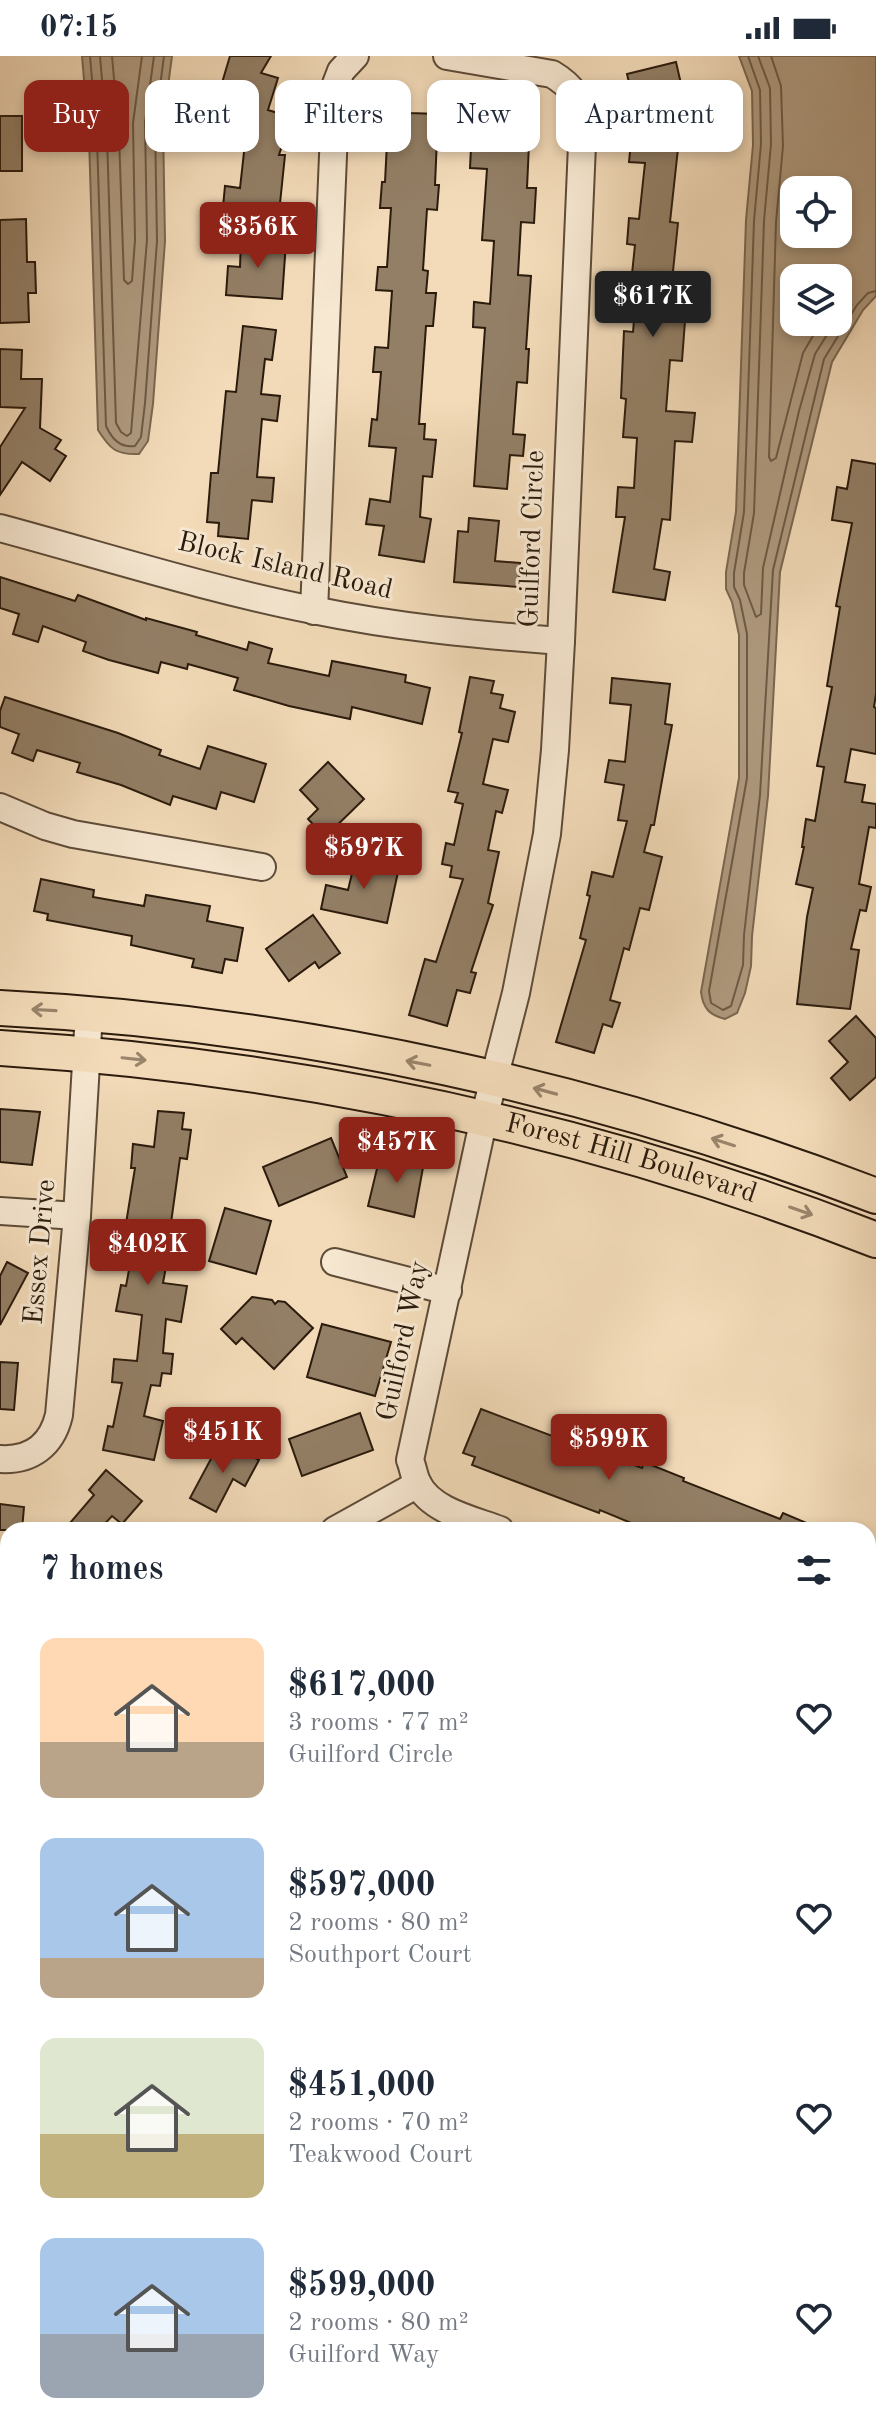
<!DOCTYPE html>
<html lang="en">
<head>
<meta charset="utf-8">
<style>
  :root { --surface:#fff; --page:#f6f6f7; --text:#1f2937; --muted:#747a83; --accent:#8f2418 }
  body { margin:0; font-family:"Old Standard TT",serif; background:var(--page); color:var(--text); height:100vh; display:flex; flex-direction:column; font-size:30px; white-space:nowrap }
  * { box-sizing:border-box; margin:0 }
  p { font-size:26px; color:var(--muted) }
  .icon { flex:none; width:44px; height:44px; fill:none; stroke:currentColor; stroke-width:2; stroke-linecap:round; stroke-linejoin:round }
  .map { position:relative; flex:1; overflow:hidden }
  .details { position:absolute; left:0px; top:1466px; width:876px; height:912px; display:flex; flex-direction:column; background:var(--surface); border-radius:24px 24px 0 0; box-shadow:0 4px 12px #0003 }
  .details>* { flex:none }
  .guide { position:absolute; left:24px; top:24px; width:828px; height:72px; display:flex; gap:16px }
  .controls { position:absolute; left:780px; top:120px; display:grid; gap:16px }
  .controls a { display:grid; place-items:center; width:72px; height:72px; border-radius:16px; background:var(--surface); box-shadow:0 4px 12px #0003; font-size:40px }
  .price { position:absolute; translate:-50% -68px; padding:0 18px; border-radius:8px; background:var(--accent); color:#fff; font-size:26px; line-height:52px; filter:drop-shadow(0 2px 4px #0008) }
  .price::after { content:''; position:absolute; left:50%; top:48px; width:24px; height:18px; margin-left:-12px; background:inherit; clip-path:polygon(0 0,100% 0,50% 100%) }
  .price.current { background:#222; color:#fff }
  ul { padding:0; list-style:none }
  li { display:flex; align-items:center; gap:24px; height:200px; padding:0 40px }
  li span { display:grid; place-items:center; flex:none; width:224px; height:160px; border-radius:16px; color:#555 }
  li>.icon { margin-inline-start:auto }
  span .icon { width:96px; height:96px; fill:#fffc; stroke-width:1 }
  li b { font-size:34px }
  h2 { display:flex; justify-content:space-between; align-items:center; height:96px; padding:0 40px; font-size:34px }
  .pill { padding:0 28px; border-radius:16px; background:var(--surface); box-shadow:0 4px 12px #0003; font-size:28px; line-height:72px }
  .pill.current { background:var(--accent); color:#fff }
  .status { display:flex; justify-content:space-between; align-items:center; height:56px; padding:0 40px; background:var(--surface); direction:ltr }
  .status svg { height:22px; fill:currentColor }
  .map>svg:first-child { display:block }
  .water { fill:#af9a7f; stroke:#7a6751; stroke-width:2; fill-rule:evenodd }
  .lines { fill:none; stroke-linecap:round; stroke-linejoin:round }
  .shore { stroke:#6d5a46; stroke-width:2 }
  .building { fill:#937f66; stroke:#2b1b0d; stroke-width:2 }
  .minor-casing { stroke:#5d4b38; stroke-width:30 }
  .major-casing { stroke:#2b1b0d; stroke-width:38 }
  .minor { stroke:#f7e8d2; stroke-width:26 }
  .major { stroke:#f3dbb9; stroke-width:34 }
  .oneway { stroke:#99856c }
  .labels { text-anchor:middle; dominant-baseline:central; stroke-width:6; stroke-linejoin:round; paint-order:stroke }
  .street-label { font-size:28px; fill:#2b1b0d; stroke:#f7e8d2 }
</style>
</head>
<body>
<div class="status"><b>07:15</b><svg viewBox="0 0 49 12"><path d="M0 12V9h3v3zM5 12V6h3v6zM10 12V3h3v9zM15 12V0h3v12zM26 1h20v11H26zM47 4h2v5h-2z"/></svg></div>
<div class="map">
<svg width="876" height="2378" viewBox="0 0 876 2378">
  <rect width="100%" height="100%" fill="#f3dbb9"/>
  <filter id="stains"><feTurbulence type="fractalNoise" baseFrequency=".0025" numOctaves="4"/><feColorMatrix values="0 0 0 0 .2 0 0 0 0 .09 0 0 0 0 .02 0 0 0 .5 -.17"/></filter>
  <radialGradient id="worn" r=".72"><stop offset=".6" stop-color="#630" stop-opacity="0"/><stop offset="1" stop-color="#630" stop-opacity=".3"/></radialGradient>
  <!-- water -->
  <g class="water">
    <path d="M 82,0 L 172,0 L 163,68 L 165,185 L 153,348 L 148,385 L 139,398 C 116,399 110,393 98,374 L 89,82 Z"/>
    <path d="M 739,0 L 876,0 L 876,240 L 863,254 L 832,306 L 780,516 L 768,740 L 752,880 L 751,910 L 745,937 L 737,957 L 725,963 C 709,959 703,952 701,936 L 739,722 L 739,579 L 732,546 L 726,533 L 726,516 L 736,456 L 746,164 L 753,89 L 752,35 ZM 838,134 L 838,178 L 794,178 L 794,134 ZM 838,222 L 838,266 L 794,266 L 794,222 Z"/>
  </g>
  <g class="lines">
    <!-- shore -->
    <g class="shore">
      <path d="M 90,0 L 97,82 L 106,370 C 112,383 120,392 135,390 L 141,381 L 145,347 L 157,185 L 155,68 L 164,0"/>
      <path d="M 100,0 L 107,81 L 116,367 L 121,376 L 127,380 L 131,377 L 147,184 L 145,66 L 154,0"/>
      <path d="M 112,0 L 119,80 L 124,224 L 128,228 L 132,225 L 135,184 L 133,67 L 142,0"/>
      <path d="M 748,0 L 760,34 L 761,88 L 754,165 L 744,456 L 734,517 L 734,531 L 740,544 L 747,578 L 747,722 L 709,935 L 711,947 L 723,954 L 731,950 L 743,909 L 744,879 L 760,739 L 773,514 L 824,303 L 857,249 L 868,237 L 876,235"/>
      <path d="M 758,0 L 770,32 L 771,88 L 764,165 L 754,457 L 744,517 L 744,529 L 756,561 L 761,558 L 763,512 L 799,355 L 815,298 L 835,266"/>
      <path d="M 771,0 L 781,30 L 783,90 L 776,166 L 769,401 L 771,405 L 776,402 L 803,297 L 821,266"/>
    </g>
  </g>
  <!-- building -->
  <g class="building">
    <path d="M 230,0 L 271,0 L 261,17 L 278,22 L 268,54 L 291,61 L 279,99 L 285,99 L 279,157 L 223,151 L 225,130 L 240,132 L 246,78 L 210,67 Z"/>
    <path d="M 676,6 L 684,41 L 708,35 L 713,56 L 681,65 L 670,166 L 678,167 L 670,244 L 675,244 L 674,264 L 685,265 L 682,305 L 670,304 L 666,355 L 695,357 L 692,386 L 675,385 L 670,464 L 662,463 L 654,513 L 670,516 L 665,544 L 613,536 L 625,461 L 616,461 L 618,431 L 634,432 L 637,382 L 623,381 L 626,343 L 621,342 L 624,275 L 633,276 L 638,218 L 632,218 L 635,189 L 627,188 L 629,162 L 639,163 L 645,107 L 629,106 L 632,76 L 667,79 L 657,38 L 633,43 L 627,18 Z"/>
    <path d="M 389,47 L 410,48 L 410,57 L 438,58 L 435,129 L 439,129 L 437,154 L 427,153 L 423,214 L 428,215 L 426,237 L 436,237 L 433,270 L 426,270 L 419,368 L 425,368 L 424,383 L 436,384 L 432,421 L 423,420 L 420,461 L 431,463 L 424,506 L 379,499 L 384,470 L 366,468 L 370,443 L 390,446 L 396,392 L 369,390 L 372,363 L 377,364 L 381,316 L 373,316 L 375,291 L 388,292 L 392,235 L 376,234 L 378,211 L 387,211 L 391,152 L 380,152 L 382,126 L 385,126 Z"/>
    <path d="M 473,52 L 500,53 L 499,63 L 530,66 L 527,132 L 536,132 L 534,167 L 521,166 L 518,219 L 531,220 L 526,293 L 529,293 L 527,327 L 517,326 L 513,378 L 525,379 L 523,400 L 510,399 L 507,433 L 474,430 L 485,272 L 473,271 L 474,246 L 490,248 L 494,185 L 482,184 L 487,113 L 470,112 Z"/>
    <rect x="0" y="60" width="22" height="55"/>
    <path d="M 26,163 L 27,206 L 35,206 L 36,237 L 28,237 L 29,266 L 0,267 L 0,164 Z"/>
    <path d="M 241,183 L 286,186 L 282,243 L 226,239 L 228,210 L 240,211 Z"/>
    <path d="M 243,270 L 276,274 L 272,304 L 265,303 L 261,338 L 280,340 L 277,365 L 262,363 L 257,421 L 274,422 L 272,446 L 252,444 L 248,483 L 218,480 L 219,467 L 207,466 L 211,417 L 218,417 L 226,335 L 236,336 Z"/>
    <path d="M 0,293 L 22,294 L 21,323 L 42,323 L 40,372 L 61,384 L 55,393 L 66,400 L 50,425 L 22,406 L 0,439 L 0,391 L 25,352 L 0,351 Z"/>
    <path d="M 852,404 L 876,408 L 876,638 L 874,651 L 876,652 L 876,698 L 851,693 L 845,726 L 865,729 L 862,746 L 876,748 L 876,772 L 869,771 L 859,828 L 871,831 L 866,855 L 860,854 L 851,893 L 859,894 L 850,953 L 797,948 L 807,861 L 813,832 L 796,828 L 804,791 L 802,791 L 806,763 L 815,765 L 824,711 L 817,710 L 832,631 L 827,630 L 840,551 L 836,550 L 852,467 L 832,464 L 837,431 L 847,433 Z"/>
    <path d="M 469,462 L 499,465 L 495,505 L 520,507 L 519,531 L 454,526 L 458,475 L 468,476 Z"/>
    <path d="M 0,521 L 75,545 L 78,539 L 146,564 L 146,562 L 197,576 L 196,579 L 247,594 L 249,586 L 272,593 L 268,607 L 329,620 L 332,605 L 406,619 L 405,626 L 430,632 L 422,668 L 352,651 L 350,663 L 289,650 L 234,634 L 238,622 L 188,608 L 187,613 L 161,606 L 158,617 L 109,604 L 83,595 L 86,586 L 43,570 L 38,586 L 13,578 L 19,558 L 0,552 Z"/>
    <path d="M 470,621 L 494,625 L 491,637 L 503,639 L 500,652 L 515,656 L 508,686 L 493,683 L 483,728 L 508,734 L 502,757 L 496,755 L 488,794 L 499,796 L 488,847 L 493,849 L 471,916 L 476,917 L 470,937 L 457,934 L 447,970 L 409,959 L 425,903 L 436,906 L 463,823 L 450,821 L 452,810 L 442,808 L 446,787 L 454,789 L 463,748 L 455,746 L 458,737 L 448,735 L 462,677 L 459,676 Z"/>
    <path d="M 612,622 L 670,628 L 665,668 L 672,669 L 654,769 L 651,769 L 644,796 L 662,801 L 649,854 L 640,852 L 629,894 L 624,892 L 610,944 L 620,947 L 612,971 L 603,968 L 594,997 L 556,986 L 586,884 L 580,882 L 590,840 L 587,839 L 592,816 L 613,821 L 627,765 L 618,764 L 624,729 L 605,726 L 609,704 L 625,706 L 631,649 L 610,647 Z"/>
    <path d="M 5,641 L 118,677 L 161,694 L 159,699 L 200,713 L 208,690 L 266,708 L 254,746 L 221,736 L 216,753 L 173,740 L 170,749 L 121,729 L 77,716 L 80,707 L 37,694 L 33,705 L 12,697 L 19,678 L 0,671 L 0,655 Z"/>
    <path d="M 328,706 L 364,743 L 325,781 L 308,763 L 318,753 L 300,734 Z"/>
    <path d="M 357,797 L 387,804 L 385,813 L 398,816 L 387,867 L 321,853 L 326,829 L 348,834 Z"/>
    <path d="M 41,823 L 94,834 L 93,841 L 144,850 L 146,839 L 210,850 L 207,865 L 243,872 L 237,905 L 225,903 L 222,917 L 192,911 L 194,903 L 131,889 L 132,880 L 47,864 L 48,858 L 34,855 Z"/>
    <path d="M 313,859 L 340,897 L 319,912 L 315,906 L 289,925 L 266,893 Z"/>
    <path d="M 856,960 L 876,982 L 876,1021 L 850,1044 L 831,1022 L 848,1006 L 829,985 Z"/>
    <path d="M 0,1053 L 40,1056 L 32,1109 L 0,1106 Z"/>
    <path d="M 158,1055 L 184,1057 L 182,1073 L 191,1074 L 187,1103 L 180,1102 L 170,1174 L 158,1172 L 153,1203 L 167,1205 L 163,1227 L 187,1230 L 181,1266 L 166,1263 L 163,1297 L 173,1298 L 171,1318 L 162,1317 L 160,1330 L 151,1329 L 144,1360 L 163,1365 L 154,1404 L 103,1394 L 108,1370 L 113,1371 L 122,1327 L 112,1326 L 114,1303 L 137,1305 L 142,1259 L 116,1255 L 121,1229 L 126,1230 L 134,1187 L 123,1186 L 135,1112 L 131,1112 L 133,1088 L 154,1091 Z"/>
    <path d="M 331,1082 L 347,1121 L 279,1150 L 263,1111 Z"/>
    <path d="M 381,1096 L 424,1106 L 414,1161 L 368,1150 Z"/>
    <path d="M 225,1152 L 271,1165 L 256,1218 L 209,1205 Z"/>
    <path d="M 7,1206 L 28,1217 L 0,1269 L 0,1220 Z"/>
    <path d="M 252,1241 L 272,1244 L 275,1248 L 278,1245 L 285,1246 L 313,1272 L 274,1313 L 242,1282 L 236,1288 L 221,1273 Z"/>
    <path d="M 322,1268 L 391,1286 L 375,1340 L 307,1321 Z"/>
    <path d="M 0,1306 L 18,1307 L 14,1354 L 0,1353 Z"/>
    <path d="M 481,1353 L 629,1409 L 629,1407 L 642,1412 L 644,1406 L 684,1422 L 683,1425 L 780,1463 L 783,1457 L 823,1474 L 648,1474 L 600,1454 L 599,1457 L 472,1409 L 475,1401 L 463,1397 Z"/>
    <path d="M 360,1357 L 373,1394 L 302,1420 L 289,1383 Z"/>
    <path d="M 221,1384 L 259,1404 L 245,1430 L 233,1423 L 216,1456 L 190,1442 Z"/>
    <path d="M 106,1414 L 142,1445 L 122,1468 L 112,1460 L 99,1474 L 64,1474 L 94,1439 L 89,1434 Z"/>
    <path d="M 0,1448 L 24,1451 L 22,1474 L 0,1474 Z"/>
  </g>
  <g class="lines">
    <defs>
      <g id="minor">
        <path d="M 447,0 L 552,18 C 572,30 580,42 583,65 L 561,585 L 555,694 L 547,778 L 516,937 L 484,1062 L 410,1404 C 413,1411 414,1421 418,1428 C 431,1455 474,1464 500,1474"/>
        <path d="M 0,472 C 104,500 207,533 313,554 C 395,571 478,579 561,585"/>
        <path d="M 314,555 L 336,28 L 341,15 L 355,0"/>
        <path d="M 0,751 L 45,770 L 73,778 L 262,811"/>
        <path d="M 0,1155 L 77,1160"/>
        <path d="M 335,1206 L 448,1235"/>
        <path d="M 0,1403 C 31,1405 52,1389 59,1359 L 77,1160 L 89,957"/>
        <path d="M 335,1474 L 418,1428"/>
        <path d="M 868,1611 L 876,1614"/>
        <path d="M 0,1768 L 8,1768"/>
        <path d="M 0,2044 L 8,2044"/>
        <path d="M 868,2050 L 876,2048"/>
        <path d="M 868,2368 L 876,2369"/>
        <path d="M 167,2378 L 170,2370"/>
      </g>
      <g id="major">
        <path d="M 0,952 C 299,967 597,1033 876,1140"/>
        <path id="s1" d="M 0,992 C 300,1011 596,1074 876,1184"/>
      </g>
    </defs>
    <!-- minor casing -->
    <use href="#minor" class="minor-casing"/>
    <!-- major casing -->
    <use href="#major" class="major-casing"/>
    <!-- minor -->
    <use href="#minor" class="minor"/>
    <!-- major -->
    <use href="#major" class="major"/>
  </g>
  <!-- one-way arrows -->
  <defs><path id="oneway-shaft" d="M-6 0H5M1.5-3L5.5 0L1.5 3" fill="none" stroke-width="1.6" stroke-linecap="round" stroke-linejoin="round" transform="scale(2)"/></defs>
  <g class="oneway">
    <use href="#oneway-shaft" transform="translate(44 954) rotate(-177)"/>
    <use href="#oneway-shaft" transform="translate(134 1003) rotate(6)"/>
    <use href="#oneway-shaft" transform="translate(418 1007) rotate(-169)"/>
    <use href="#oneway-shaft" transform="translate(545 1035) rotate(-165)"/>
    <use href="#oneway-shaft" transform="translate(723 1086) rotate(-162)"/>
    <use href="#oneway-shaft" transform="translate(801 1155) rotate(19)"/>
  </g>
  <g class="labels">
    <!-- street labels -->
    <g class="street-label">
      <text transform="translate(533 483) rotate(-88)">Guilford Circle</text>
      <text transform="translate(285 511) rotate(13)">Block Island Road</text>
      <text stroke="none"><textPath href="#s1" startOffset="642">Forest Hill Boulevard</textPath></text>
      <text transform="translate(41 1196) rotate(-85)">Essex Drive</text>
      <text transform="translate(404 1285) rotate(-78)">Guilford Way</text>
    </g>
  </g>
  <rect width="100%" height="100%" filter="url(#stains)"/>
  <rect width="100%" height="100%" fill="url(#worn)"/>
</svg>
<div class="controls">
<a><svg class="icon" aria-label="locate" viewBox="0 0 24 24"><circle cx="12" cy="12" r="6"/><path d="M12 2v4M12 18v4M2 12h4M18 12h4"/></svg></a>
<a><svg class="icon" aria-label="layers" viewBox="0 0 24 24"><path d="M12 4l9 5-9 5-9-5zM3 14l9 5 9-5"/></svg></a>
</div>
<b class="price" style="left:258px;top:214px">$356K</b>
<b class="price current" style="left:653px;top:283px">$617K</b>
<b class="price" style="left:364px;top:835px">$597K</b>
<b class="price" style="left:397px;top:1129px">$457K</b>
<b class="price" style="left:148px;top:1231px">$402K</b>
<b class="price" style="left:223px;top:1419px">$451K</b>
<b class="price" style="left:609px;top:1426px">$599K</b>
<div class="guide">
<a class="pill current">Buy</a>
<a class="pill">Rent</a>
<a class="pill">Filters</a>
<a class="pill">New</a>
<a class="pill">Apartment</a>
</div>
<section class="details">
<h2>7 homes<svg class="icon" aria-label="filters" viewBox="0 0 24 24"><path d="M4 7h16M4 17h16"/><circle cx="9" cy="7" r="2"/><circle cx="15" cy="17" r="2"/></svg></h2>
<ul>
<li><span style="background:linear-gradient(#ffd9b3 65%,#b9a48a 0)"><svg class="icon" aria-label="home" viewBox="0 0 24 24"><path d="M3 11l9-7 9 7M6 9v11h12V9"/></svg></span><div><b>$617,000</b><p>3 rooms · 77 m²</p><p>Guilford Circle</p></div><svg class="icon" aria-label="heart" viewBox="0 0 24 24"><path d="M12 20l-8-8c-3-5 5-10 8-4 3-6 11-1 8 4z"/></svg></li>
<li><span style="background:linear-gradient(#a9c7e8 75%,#b9a48a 0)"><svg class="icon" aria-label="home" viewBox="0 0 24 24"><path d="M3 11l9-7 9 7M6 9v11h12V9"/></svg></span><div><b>$597,000</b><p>2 rooms · 80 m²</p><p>Southport Court</p></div><svg class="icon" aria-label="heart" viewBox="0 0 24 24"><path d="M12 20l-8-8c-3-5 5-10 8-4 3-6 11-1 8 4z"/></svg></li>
<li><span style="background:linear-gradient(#dfe7d0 60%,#c2b280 0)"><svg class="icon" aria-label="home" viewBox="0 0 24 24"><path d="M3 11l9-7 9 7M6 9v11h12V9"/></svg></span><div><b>$451,000</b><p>2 rooms · 70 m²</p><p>Teakwood Court</p></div><svg class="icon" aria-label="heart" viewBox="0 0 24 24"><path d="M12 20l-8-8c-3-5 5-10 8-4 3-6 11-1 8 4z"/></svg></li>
<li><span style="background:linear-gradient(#a9c7e8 60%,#9aa5b1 0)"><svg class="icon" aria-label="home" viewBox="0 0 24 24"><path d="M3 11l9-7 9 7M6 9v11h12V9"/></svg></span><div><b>$599,000</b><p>2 rooms · 80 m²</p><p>Guilford Way</p></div><svg class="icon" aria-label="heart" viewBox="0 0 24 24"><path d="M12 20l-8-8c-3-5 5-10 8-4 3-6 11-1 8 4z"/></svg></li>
</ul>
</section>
</div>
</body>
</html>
